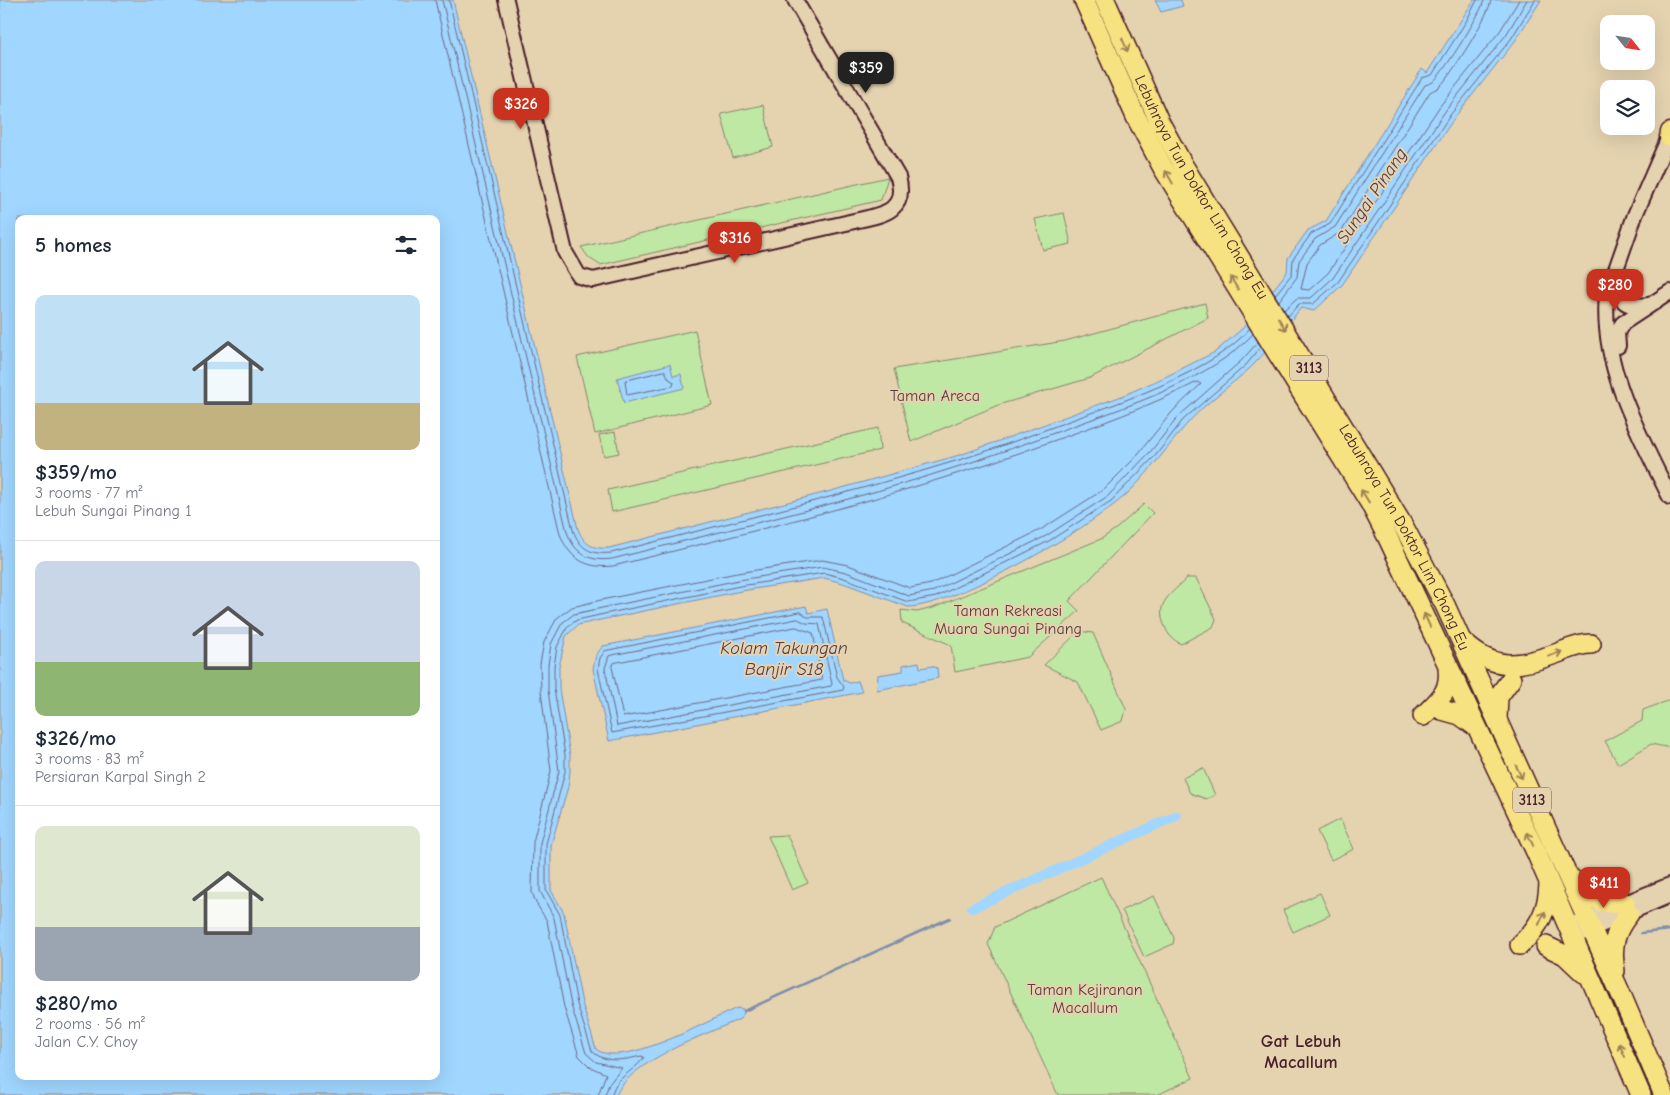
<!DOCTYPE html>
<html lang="en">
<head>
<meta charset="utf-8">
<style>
  :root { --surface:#fff; --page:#f2f2f3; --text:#1f2937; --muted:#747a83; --line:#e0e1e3; --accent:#c8321e }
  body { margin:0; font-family:"Comic Neue",sans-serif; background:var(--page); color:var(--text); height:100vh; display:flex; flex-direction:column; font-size:19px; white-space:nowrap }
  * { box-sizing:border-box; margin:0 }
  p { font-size:16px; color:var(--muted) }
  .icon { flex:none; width:28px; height:28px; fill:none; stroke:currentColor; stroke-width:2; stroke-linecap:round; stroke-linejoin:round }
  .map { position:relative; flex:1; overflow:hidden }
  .panel { position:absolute; left:15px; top:215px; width:425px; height:865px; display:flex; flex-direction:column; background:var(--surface); border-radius:10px; box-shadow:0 5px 20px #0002 }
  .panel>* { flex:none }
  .needle { width:32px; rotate:120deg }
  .tools { position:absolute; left:1600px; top:15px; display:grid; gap:10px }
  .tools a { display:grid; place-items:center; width:55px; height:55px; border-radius:10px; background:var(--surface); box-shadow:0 5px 20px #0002; font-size:25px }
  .price { position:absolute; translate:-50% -42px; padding:0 11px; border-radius:10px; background:var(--accent); color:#fff; font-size:16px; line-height:32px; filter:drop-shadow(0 1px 2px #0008) }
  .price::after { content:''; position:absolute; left:50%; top:30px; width:15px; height:11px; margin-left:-8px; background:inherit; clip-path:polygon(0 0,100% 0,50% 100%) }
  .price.selected { background:#222; color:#fff }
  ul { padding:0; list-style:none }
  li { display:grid; align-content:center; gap:10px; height:265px; padding:0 20px }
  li+li { border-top:1px solid var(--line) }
  li span { display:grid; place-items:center; height:155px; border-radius:10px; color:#555 }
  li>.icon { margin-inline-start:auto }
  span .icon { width:90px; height:90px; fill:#fffc; stroke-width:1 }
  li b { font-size:21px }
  h2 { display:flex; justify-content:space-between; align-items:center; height:60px; padding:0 20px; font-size:21px }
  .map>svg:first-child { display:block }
  .green { fill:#bfe8a4; stroke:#848468 }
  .water { fill:#a0d6ff; stroke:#7e8daa; fill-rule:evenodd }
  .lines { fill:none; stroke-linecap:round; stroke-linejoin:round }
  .shore { stroke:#6c6880; stroke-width:1 }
  .stream { stroke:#7e8daa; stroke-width:2.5 }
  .canal { stroke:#a0d6ff; stroke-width:10 }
  .tertiary-casing { stroke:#4a1f2b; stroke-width:18 }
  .primary-casing { stroke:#4a1f2b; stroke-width:21 }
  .trunk-casing { stroke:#4a1f2b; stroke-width:22 }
  .tertiary { stroke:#e5d3b0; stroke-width:14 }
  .primary { stroke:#f7e281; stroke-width:18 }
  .trunk { stroke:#f7e281; stroke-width:19 }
  .oneway { stroke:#a08056 }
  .labels { text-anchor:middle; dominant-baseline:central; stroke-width:4; stroke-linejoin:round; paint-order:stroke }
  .shield { fill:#e5d3b0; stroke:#785553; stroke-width:1 }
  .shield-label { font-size:15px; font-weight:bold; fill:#4a1f2b }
  .street-label { font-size:16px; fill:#4a1f2b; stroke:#e5d3b0 }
  .park-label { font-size:16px; fill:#5c3d3d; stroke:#e5d3b0 }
  .water-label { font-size:18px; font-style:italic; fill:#573a4b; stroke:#e5d3b0 }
  .neighbourhood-label { font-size:18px; font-weight:bold; fill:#4a1f2b; stroke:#e5d3b0 }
</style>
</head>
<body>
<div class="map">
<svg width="1670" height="1095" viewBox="0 0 1670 1095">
  <rect width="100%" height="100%" fill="#e5d3b0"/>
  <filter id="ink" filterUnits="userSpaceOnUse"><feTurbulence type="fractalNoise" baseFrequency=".02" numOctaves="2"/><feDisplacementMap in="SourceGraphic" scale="10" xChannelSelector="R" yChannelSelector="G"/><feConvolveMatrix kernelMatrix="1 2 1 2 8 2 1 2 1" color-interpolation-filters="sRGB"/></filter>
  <g filter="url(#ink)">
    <!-- green -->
    <g class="green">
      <path d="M 763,105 L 773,147 L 733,158 L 721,114 Z"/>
      <path d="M 888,177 L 881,200 L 600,265 L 589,258 L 581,247 Z"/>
      <path d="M 1064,213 L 1071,244 L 1043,250 L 1035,219 Z"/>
      <path d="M 1205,303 L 1208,318 L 1090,378 L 998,405 L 911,442 L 894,369 L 1065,341 Z"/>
      <path d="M 695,330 L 712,405 L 595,434 L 577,357 Z"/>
      <path d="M 878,428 L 880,450 L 612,512 L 608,490 Z"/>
      <path d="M 615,432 L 619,453 L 604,456 L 599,435 Z"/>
      <path d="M 1144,504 L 1153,513 L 1069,601 L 1079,611 L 1028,657 L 955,672 L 951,645 L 902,623 L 901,610 L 917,612 L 933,608 L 1101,539 L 1117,528 Z"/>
      <path d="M 1187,578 L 1196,578 L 1216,619 L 1213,627 L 1181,644 C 1172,639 1169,636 1165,627 C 1154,602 1171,595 1187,578 Z"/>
      <path d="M 1079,631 L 1093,633 L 1126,709 L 1123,721 L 1101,730 L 1078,682 L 1044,665 Z"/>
      <path d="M 1670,700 L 1670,748 L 1651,744 L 1618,764 L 1605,741 L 1642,721 L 1643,710 Z"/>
      <path d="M 1203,768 L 1215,795 L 1206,799 L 1190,793 L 1183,778 Z"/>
      <path d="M 1340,819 L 1354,849 L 1331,860 L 1317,831 Z"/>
      <path d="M 787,835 L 808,883 L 792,890 L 768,836 Z"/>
      <path d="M 1101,877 L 1193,1078 L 1157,1095 L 1058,1095 L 988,944 L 995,927 Z"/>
      <path d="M 1320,893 L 1330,915 L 1293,932 L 1283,910 Z"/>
      <path d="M 1154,896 L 1174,938 L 1173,944 L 1144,957 L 1122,910 Z"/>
    </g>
    <!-- water -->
    <g class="water">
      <path d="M 0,0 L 453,0 L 578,529 C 584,545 593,549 609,548 L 831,491 L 963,454 L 1122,396 L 1165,377 L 1215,352 L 1243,328 L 1287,272 L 1288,258 L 1308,230 L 1326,221 L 1422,69 L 1427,73 L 1474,0 L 1541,0 L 1515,41 L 1455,117 L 1342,285 L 1314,311 L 1301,308 C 1284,328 1268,351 1249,369 C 1229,387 1205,403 1187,424 C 1168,446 1151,470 1131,490 C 1095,526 956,606 908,607 L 843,583 L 824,578 L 741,591 L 605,619 L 578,625 L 566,636 L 559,667 L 559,689 L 570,755 L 570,772 L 568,787 L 551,845 L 551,890 L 564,913 L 582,1003 L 596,1049 C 621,1070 709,1020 737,1008 L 743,1009 L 744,1013 L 740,1019 C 705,1035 632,1060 616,1095 L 0,1095 ZM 19,219 L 436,219 L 436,1076 L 19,1076 Z"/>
      <path d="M 1155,0 L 1181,0 L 1183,6 L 1161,12 Z"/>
      <path d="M 670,364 L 673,376 L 681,374 L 684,388 L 624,403 L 617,378 Z"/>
      <path d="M 806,606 L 808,613 L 827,609 L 843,680 L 850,683 L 858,681 L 862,692 L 609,741 L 593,669 L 596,655 L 603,646 Z"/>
      <path d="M 919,662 L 920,668 L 932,666 L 937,668 L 938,678 L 877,690 L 878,675 L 903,671 L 903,665 Z"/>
    </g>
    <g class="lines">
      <!-- shore -->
      <g class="shore">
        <path d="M 435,0 L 560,534 C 569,559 587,569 613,566 C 759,530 905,495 1047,443 C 1098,425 1148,407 1197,382 L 1201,384 L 1172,412 L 1133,460 L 1103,490 L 1042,529 L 931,584 L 910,588 L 848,565 L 822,560 L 737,573 L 601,600 L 572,607 L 557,618 L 544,642 L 540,664 L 541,691 L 551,771 L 533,842 L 532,892 L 536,903 L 547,921 L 564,1007 L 579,1056 L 590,1067 L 606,1074 L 598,1095"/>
        <path d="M 442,0 L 567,532 C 575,554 589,562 612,559 C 730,529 850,502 966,464 C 1003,452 1040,438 1076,425 C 1131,405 1213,378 1253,334"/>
        <path d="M 449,0 L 573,530 C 580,549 591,555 611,553 C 728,523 846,495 962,459 C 1002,447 1041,431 1080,417 C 1129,399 1217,369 1250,328"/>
        <path d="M 1491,0 C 1491,12 1450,77 1440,86 C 1437,89 1433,90 1430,92 L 1341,232 L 1320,245 L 1307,263 L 1301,289 L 1309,290 L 1328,273 L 1440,106 L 1500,31 L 1519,0"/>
        <path d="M 1275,295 L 1292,274 L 1293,259 L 1311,234 L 1330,224 L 1422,78 L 1432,75 L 1467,20 L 1477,0"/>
        <path d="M 1279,301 L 1297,277 L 1299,261 L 1315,239 L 1335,227 L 1425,85 C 1428,84 1433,83 1435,80 C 1444,71 1483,11 1484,0"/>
        <path d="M 1284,310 L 1297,298 L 1311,298 L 1333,278 L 1446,110 L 1506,35 L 1527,0"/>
        <path d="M 1288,316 L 1299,304 L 1313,304 L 1338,282 L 1451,114 L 1511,39 L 1535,0"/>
        <path d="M 665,371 L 669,379 L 674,382 L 673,386 L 627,395 L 625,381 Z"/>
        <path d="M 801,612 L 807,617 L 823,617 L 837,677 L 844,687 L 843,690 L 612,733 L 598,669 L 600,658 L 605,651 Z"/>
        <path d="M 798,619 L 806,623 L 819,624 L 832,684 L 831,686 L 617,726 L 605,668 L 609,656 Z"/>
        <path d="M 796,627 L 813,633 L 822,680 L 623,717 L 612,667 L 614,663 Z"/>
        <path d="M 605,1095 L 609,1084 L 622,1068 L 596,1062 L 586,1053 L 571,1005 L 554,918 L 540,891 L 540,843 L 559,771 L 548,690 L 548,665 L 551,644 L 562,623 L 574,614 L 602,608 L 739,580 L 823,567 L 846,572 L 909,596 L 934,591 L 1046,536 L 1108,496 L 1151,451 L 1179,416 L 1242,360 L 1258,342"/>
        <path d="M 612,1095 C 614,1077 636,1071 644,1057 L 641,1056 C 625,1060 605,1064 592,1051 L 577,1004 L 560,915 L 546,890 L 546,844 L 565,772 L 565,755 L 554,689 L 554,666 L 557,647 L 568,626 L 577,620 L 604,614 L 740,586 L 824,573 L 844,578 L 908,602 L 936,597 L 1049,541 L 1111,501 L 1156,455 L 1183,420 L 1246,365 L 1261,347"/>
      </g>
      <!-- stream -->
      <g class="stream">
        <path d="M 1641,933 L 1670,930"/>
        <path d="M 744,1011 L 950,918"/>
      </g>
      <!-- canal -->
      <path class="canal" d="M 972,908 L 1176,816"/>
      <defs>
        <g id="tertiary">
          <path d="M 506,0 L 565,252 L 579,276 L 593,280 L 846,223 C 875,215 909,216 898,177 L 795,0"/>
          <path d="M 1669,137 L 1635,215 L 1607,295 C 1600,366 1640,436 1670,497"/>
          <path d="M 1616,274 C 1620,300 1620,308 1649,305"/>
          <path d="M 1618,346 L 1617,332 L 1623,323 L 1670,292"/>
          <path d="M 1568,926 L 1670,885"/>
          <path d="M 1573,937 L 1670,895"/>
        </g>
        <path id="primary" d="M 1669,137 L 1670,132"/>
        <g id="trunk">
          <path d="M 1084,0 L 1136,117 L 1163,168 L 1370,503 L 1388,538 L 1536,852 L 1641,1095"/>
          <path id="s1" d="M 1105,0 L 1159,121 L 1183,165 L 1358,451 L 1405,529 L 1445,605 L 1620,992 L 1664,1095"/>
          <path d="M 1462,641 C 1494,672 1519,667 1558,653 C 1569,649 1579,644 1591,644"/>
          <path d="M 1442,710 L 1460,715 L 1475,726"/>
          <path d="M 1423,716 C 1438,700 1451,693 1448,668"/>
          <path d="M 1497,719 L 1498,697 L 1511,679"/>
          <path d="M 1572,879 C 1591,898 1597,905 1625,903"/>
          <path d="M 1520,945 C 1539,927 1548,911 1549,884"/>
          <path d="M 1546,946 L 1565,955 L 1584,973"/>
          <path d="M 1615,971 C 1611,947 1614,932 1629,914"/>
        </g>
      </defs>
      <!-- tertiary casing -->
      <use href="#tertiary" class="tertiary-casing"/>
      <!-- primary casing -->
      <use href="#primary" class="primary-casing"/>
      <!-- trunk casing -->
      <use href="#trunk" class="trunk-casing"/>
      <!-- tertiary -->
      <use href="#tertiary" class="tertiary"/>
      <!-- primary -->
      <use href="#primary" class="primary"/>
      <!-- trunk -->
      <use href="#trunk" class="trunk"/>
    </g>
    <!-- one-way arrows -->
    <defs><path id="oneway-shaft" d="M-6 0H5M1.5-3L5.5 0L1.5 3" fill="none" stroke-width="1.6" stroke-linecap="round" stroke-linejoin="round" transform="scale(1.25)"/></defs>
    <g class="oneway">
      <use href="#oneway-shaft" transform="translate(1125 45) rotate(66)"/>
      <use href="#oneway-shaft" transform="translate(1169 177) rotate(-120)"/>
      <use href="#oneway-shaft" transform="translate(1234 283) rotate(-122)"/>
      <use href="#oneway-shaft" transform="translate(1282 324) rotate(58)"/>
      <use href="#oneway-shaft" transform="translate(1365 496) rotate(-122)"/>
      <use href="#oneway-shaft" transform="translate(1427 620) rotate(-114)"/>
      <use href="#oneway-shaft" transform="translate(1555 654) rotate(-20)"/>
      <use href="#oneway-shaft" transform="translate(1519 772) rotate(65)"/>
      <use href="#oneway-shaft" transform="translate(1530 839) rotate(-115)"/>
      <use href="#oneway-shaft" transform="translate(1542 918) rotate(-65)"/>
      <use href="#oneway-shaft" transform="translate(1622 1050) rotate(-114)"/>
    </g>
  </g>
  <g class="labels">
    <!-- shield labels -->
    <g class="shield">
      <rect x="1290" y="355.5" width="38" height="25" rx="4"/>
      <rect x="1513" y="787.5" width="38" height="25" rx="4"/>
    </g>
    <g class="shield-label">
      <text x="1309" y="368">3113</text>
      <text x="1532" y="800">3113</text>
    </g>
    <!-- street labels -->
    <g class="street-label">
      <text stroke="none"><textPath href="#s1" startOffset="211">Lebuhraya Tun Doktor Lim Chong Eu</textPath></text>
      <text stroke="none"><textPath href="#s1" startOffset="616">Lebuhraya Tun Doktor Lim Chong Eu</textPath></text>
    </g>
    <!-- park labels -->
    <g class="park-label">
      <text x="935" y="396">Taman Areca</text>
      <text x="1008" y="611">Taman Rekreasi<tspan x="1008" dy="18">Muara Sungai Pinang</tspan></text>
      <text x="1085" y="990">Taman Kejiranan<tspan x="1085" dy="18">Macallum</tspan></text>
    </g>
    <!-- water labels -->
    <g class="water-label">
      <text transform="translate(1372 196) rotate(-56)">Sungai Pinang</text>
      <text x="784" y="648">Kolam Takungan<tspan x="784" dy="21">Banjir S18</tspan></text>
    </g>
    <!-- neighbourhood labels -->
    <g class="neighbourhood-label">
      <text x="1301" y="1041">Gat Lebuh<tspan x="1301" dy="21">Macallum</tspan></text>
    </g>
  </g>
</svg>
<div class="tools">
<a><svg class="needle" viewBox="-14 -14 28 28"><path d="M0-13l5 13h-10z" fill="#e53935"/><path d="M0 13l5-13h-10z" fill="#747a83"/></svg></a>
<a><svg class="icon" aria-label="layers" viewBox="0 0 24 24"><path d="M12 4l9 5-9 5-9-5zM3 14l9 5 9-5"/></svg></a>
</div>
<b class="price selected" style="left:866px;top:94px">$359</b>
<b class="price" style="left:521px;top:130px">$326</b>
<b class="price" style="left:735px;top:264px">$316</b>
<b class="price" style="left:1615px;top:311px">$280</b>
<b class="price" style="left:1604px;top:909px">$411</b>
<section class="panel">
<h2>5 homes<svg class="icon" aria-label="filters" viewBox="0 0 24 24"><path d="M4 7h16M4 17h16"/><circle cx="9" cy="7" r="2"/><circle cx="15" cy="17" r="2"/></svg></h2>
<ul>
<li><span style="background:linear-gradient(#bfe0f5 70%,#c2b280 0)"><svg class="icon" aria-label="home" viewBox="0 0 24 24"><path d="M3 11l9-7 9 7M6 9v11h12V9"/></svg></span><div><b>$359/mo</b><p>3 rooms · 77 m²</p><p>Lebuh Sungai Pinang 1</p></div></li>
<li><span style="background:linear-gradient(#c9d6e8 65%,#8fb573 0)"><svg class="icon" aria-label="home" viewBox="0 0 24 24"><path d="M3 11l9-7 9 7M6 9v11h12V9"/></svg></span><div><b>$326/mo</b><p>3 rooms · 83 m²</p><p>Persiaran Karpal Singh 2</p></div></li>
<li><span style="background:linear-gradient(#dfe7d0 65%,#9aa5b1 0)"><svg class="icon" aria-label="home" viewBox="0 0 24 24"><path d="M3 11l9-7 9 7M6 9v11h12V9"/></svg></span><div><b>$280/mo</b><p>2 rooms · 56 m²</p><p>Jalan C.Y. Choy</p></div></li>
</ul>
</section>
</div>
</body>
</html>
